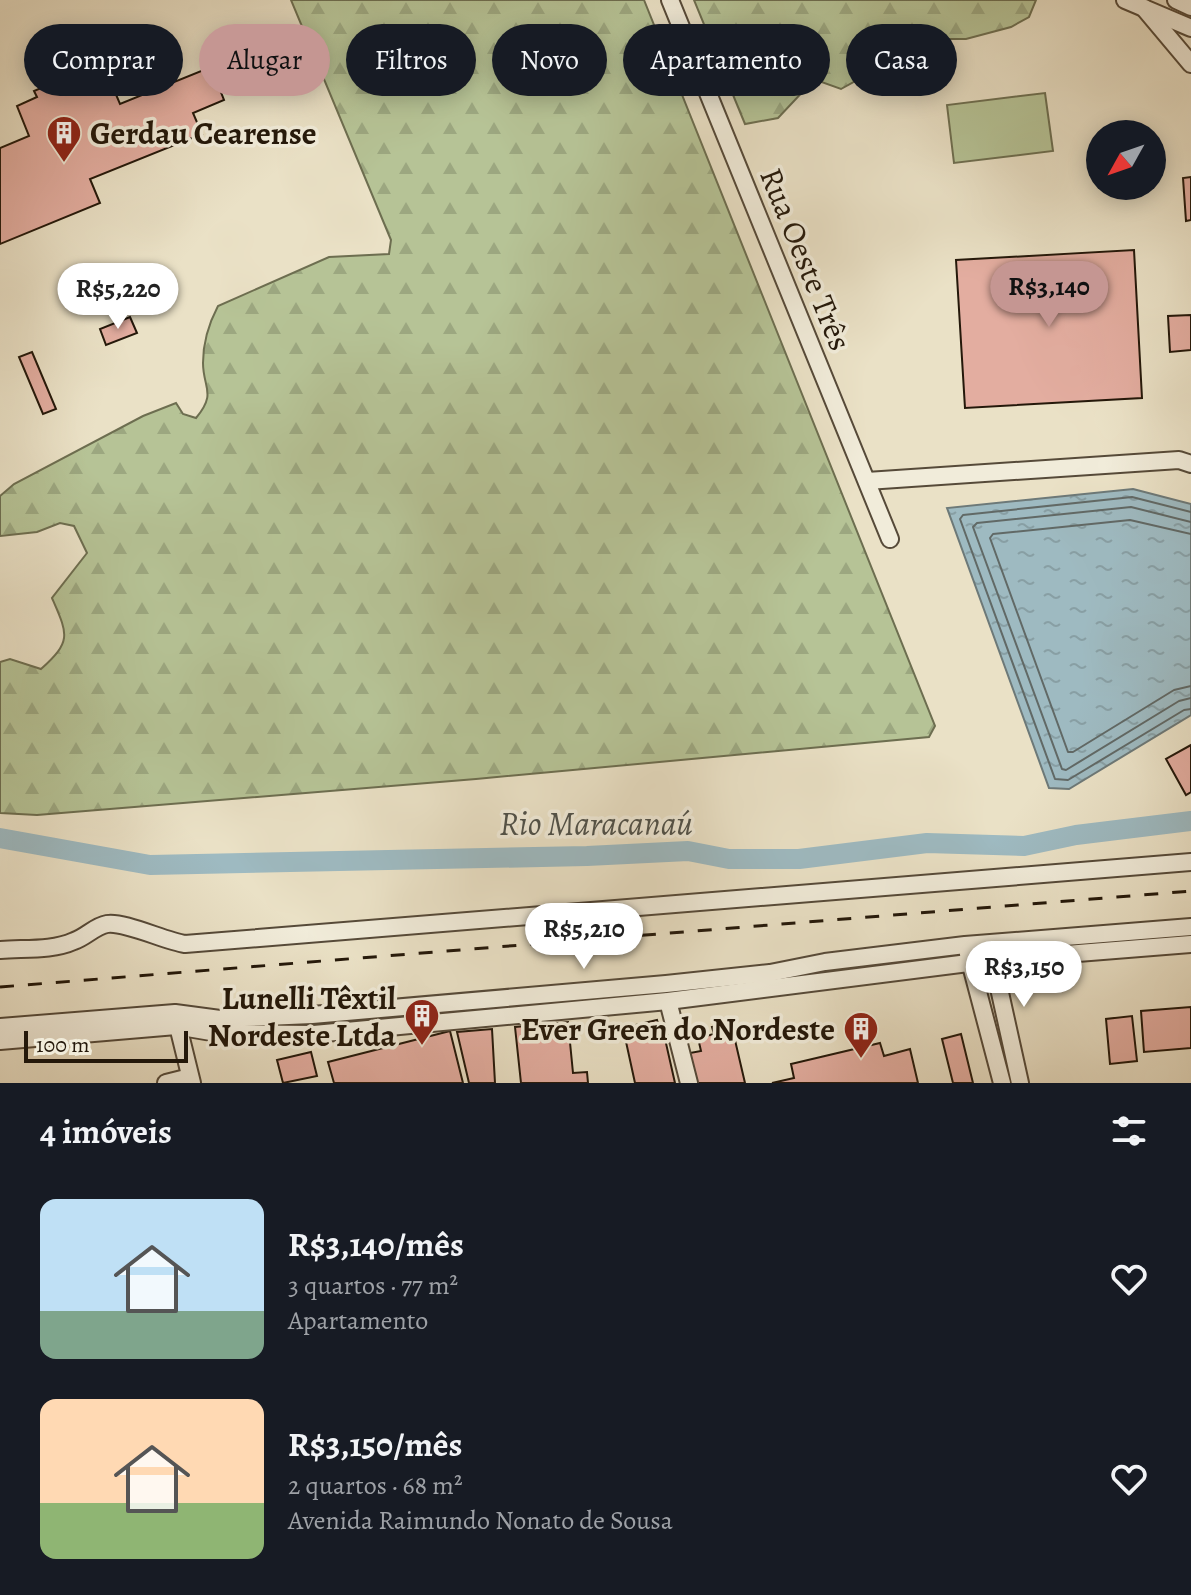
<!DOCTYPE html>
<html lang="pt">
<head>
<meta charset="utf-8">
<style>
  :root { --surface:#171b24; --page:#242831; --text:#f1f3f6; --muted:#9ea1a6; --accent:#c59692 }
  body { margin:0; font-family:Alegreya,serif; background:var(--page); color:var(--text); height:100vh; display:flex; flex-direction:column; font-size:30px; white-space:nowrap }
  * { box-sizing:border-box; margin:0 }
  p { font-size:26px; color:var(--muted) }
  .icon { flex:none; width:44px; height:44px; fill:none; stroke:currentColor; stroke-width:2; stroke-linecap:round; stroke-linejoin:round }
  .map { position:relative; height:1083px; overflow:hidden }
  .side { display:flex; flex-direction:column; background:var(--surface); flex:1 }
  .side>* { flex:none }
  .hud { position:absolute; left:24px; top:24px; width:1144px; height:72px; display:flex; gap:16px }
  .needle { width:52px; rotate:230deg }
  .controls { position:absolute; left:1086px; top:120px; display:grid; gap:16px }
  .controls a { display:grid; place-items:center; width:80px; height:80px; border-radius:50%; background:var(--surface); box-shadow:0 4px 20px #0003; font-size:40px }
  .scale { position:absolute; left:24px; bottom:20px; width:164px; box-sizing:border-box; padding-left:8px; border:4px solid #24180a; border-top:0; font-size:22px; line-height:28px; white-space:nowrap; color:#24180a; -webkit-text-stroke:6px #f1ecda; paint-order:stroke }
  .price { position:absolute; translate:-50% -68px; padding:0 18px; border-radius:28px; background:#fff; color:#222; font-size:26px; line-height:52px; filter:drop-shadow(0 2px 4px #0008) }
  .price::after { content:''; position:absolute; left:50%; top:48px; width:24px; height:18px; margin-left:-12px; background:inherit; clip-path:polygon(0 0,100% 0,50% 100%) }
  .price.selected { background:var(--accent); color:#111 }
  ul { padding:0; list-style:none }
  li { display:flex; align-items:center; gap:24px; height:200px; padding:0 40px }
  li span { display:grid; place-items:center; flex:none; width:224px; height:160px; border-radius:16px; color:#555 }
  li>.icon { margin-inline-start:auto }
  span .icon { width:96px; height:96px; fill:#fffc; stroke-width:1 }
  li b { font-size:34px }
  h2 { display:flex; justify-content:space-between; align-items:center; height:96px; padding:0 40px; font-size:34px }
  .tag { padding:0 28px; border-radius:36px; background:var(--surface); box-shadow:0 4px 20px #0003; font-size:28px; line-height:72px }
  .tag.selected { background:var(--accent); color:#111 }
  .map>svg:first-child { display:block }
  .forest { fill:url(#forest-firs); stroke:#6d6e50; stroke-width:2 }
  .pitch { fill:#b6c396; stroke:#6d6e50; stroke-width:2 }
  .water { fill:url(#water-ripples); stroke:#6d7978; stroke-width:2 }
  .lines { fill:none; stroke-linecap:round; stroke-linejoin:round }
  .shore { stroke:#616966; stroke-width:2 }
  .river { stroke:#9ebac1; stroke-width:20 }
  .building { fill:#e3ada0; stroke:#24180a; stroke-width:2 }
  .minor-casing { stroke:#564a39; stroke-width:20 }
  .minor { stroke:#f1ecda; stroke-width:16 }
  .rail { stroke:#24180a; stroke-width:3; stroke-dasharray:14 14; stroke-linecap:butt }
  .labels { text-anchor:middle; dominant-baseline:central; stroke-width:7; stroke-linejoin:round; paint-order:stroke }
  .poi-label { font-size:32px; font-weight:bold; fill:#24180a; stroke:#f1ecda; text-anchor:end }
  .street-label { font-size:32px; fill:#24180a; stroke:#f1ecda }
  .water-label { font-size:34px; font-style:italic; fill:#4f514a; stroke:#f1ecda }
</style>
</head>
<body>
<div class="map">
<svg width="1191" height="1083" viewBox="0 0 1191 1083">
  <defs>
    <pattern id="forest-firs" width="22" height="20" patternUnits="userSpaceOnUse" patternTransform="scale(2)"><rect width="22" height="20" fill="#b6c396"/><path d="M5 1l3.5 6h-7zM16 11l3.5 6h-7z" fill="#9ca780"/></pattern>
    <pattern id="water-ripples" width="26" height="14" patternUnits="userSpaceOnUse" patternTransform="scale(2)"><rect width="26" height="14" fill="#9ebac1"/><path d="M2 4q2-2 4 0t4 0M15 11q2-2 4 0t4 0" fill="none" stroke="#889fa4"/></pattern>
  </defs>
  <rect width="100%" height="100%" fill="#eae1c6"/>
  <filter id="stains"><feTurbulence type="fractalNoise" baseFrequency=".0025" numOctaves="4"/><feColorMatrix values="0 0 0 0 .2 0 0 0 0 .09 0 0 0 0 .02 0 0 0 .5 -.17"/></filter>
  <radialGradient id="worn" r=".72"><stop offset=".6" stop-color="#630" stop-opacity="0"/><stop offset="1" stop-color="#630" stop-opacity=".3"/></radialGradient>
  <!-- forest -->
  <g class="forest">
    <path d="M 291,0 L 644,0 L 935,726 L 929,737 L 476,779 L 37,815 L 0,813 L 0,662 L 10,659 L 41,669 C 72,641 68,635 52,598 L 87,553 L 74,526 L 60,523 L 37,532 L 0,536 L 0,496 L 14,484 L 143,416 L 176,403 L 183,414 L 196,418 C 217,393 203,388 203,363 C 203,342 208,325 218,306 L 329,257 L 389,254 L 391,240 Z"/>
    <path d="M 694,0 L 1036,0 L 1029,17 L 1011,27 L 966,39 L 896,39 L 879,47 L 859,65 L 857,80 L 841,89 L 819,81 L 808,86 L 778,118 L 745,124 Z"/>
  </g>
  <!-- pitch -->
  <path class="pitch" d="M 1045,93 L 1053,151 L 954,163 L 947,105 Z"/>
  <!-- water -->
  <path class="water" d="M 1133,489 L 1191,504 L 1191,715 L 1069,789 L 1049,788 L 947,508 Z"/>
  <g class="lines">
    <!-- shore -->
    <g class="shore">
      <path d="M 1191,512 L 1132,497 L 963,515 L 960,519 L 1055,779 L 1068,780 L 1184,710 L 1191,709"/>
      <path d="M 1191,522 L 1131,507 L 977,523 L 973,527 L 1062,769 L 1066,770 L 1179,701 L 1191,698"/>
      <path d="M 1191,534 L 1130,520 L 993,534 L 990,538 L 1068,752 L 1073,752 L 1174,690 L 1191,686"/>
    </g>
    <!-- river -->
    <path class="river" d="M 0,838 L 150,865 L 587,856 L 688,851 L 729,859 L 799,859 L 927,843 L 1024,846 L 1076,835 L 1191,821"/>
  </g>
  <!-- building -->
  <g class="building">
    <path d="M 103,64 L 120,104 L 211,67 L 224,100 L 193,113 L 202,134 L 90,179 L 100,203 L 0,244 L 0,148 L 29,136 L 17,106 L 37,97 L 34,91 L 55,82 L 58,91 L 68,87 L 65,80 Z"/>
    <path d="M 1191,177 L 1191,220 L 1186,221 L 1183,178 Z"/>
    <path d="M 1134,250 L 1142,398 L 965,408 L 956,260 Z"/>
    <path d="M 1191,315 L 1191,350 L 1170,352 L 1168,316 Z"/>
    <path d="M 130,317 L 137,333 L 106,345 L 100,329 Z"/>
    <path d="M 32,352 L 56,409 L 43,414 L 19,357 Z"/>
    <path d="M 1191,745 L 1191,792 L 1186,795 L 1166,759 Z"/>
    <path d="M 1191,1007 L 1191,1048 L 1144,1052 L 1141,1011 Z"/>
    <path d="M 1132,1016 L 1137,1061 L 1110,1064 L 1106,1019 Z"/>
    <path d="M 657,1020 L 660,1031 L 663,1030 L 675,1083 L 635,1083 L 623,1028 Z"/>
    <path d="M 568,1022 L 573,1073 L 587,1072 L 588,1083 L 521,1083 L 515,1027 Z"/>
    <path d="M 731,1023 L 745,1083 L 697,1083 L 690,1053 L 701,1051 L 698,1038 L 714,1034 L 712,1027 Z"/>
    <path d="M 492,1029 L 495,1083 L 469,1083 L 457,1032 Z"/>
    <path d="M 450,1031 L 463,1083 L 334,1083 L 328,1062 Z"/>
    <path d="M 961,1034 L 973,1083 L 953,1083 L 942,1039 Z"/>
    <path d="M 880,1043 L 884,1056 L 910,1049 L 918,1083 L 772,1083 L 794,1078 L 791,1064 Z"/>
    <path d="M 311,1052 L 317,1076 L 283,1083 L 277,1060 Z"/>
  </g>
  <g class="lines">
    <defs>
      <g id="minor">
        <path d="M 670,0 L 890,539"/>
        <path d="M 1125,0 L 1191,28"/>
        <path d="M 1176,0 L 1191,7"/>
        <path d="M 1144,8 L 1191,64"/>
        <path d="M 867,481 L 1179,460 L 1191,464"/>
        <path d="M 0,950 C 24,948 52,951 74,941 C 86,937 95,926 107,924 C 124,921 165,941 185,944 L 1191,862"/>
        <path d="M 991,952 L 1020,1083"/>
        <path d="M 968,954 L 1002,1083"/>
        <path d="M 668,1001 L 689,1083"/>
        <path d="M 176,1018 L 192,1083"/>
        <path d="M 0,1027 L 175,1013 L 220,1019 L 312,1015 L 666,984 L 770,973 L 825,962 L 965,945 L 1191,927"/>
        <path d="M 0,1041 L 176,1026 L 217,1033 L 314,1034 L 668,1001 L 992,960 L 1191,944"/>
        <path d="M 166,1083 L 190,1077"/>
      </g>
    </defs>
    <!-- minor casing -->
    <use href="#minor" class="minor-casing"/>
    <!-- minor -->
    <use href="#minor" class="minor"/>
    <!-- rail -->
    <path class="rail" d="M 0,987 L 1191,891"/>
  </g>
  <!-- icons -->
  <defs>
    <symbol id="building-pin" viewBox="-11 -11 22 30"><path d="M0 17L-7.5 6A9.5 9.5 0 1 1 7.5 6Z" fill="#8f2418" stroke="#f1ecda"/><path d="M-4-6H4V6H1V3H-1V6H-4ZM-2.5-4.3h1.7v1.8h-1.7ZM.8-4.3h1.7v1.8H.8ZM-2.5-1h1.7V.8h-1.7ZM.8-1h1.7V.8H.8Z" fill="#fff"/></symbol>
  </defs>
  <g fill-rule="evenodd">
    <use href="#building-pin" x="44" y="113" width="40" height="54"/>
    <use href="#building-pin" x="402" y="996" width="40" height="54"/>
    <use href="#building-pin" x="841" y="1009" width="40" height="54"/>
  </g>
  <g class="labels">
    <!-- poi labels -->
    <g class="poi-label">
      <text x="90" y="133" text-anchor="start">Gerdau Cearense</text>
      <text x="396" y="998">Lunelli Têxtil<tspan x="396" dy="37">Nordeste Ltda</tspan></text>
      <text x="835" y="1029">Ever Green do Nordeste</text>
    </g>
    <!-- street labels -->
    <g class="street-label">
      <text transform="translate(806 259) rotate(68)">Rua Oeste Três</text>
    </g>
    <!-- water labels -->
    <g class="water-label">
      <text x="596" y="823">Rio Maracanaú</text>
    </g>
  </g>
  <rect width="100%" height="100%" filter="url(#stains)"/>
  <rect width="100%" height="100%" fill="url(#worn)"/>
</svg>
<div class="controls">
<a><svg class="needle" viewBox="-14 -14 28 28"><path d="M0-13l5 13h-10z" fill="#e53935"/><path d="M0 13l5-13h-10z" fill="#9ea1a6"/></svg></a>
</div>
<div class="scale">100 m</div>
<b class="price selected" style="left:1049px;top:329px">R$3,140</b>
<b class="price" style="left:118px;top:331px">R$5,220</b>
<b class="price" style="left:584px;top:971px">R$5,210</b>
<b class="price" style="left:1024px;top:1009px">R$3,150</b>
<div class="hud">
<a class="tag">Comprar</a>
<a class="tag selected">Alugar</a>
<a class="tag">Filtros</a>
<a class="tag">Novo</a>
<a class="tag">Apartamento</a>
<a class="tag">Casa</a>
</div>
</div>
<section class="side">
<h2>4 imóveis<svg class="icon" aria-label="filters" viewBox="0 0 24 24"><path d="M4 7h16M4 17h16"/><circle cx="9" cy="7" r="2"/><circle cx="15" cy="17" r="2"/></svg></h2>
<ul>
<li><span style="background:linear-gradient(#bfe0f5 70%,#7fa58c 0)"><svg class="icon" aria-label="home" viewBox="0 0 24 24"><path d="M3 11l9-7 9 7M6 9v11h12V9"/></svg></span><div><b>R$3,140/mês</b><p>3 quartos · 77 m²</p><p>Apartamento</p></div><svg class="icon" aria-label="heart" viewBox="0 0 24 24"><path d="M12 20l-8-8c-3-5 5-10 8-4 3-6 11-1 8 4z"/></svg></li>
<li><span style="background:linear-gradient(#ffd9b3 65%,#8fb573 0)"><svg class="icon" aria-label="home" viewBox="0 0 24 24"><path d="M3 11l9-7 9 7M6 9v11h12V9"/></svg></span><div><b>R$3,150/mês</b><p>2 quartos · 68 m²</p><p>Avenida Raimundo Nonato de Sousa</p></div><svg class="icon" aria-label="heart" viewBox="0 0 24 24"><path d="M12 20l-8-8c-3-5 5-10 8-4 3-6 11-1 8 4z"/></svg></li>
</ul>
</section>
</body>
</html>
